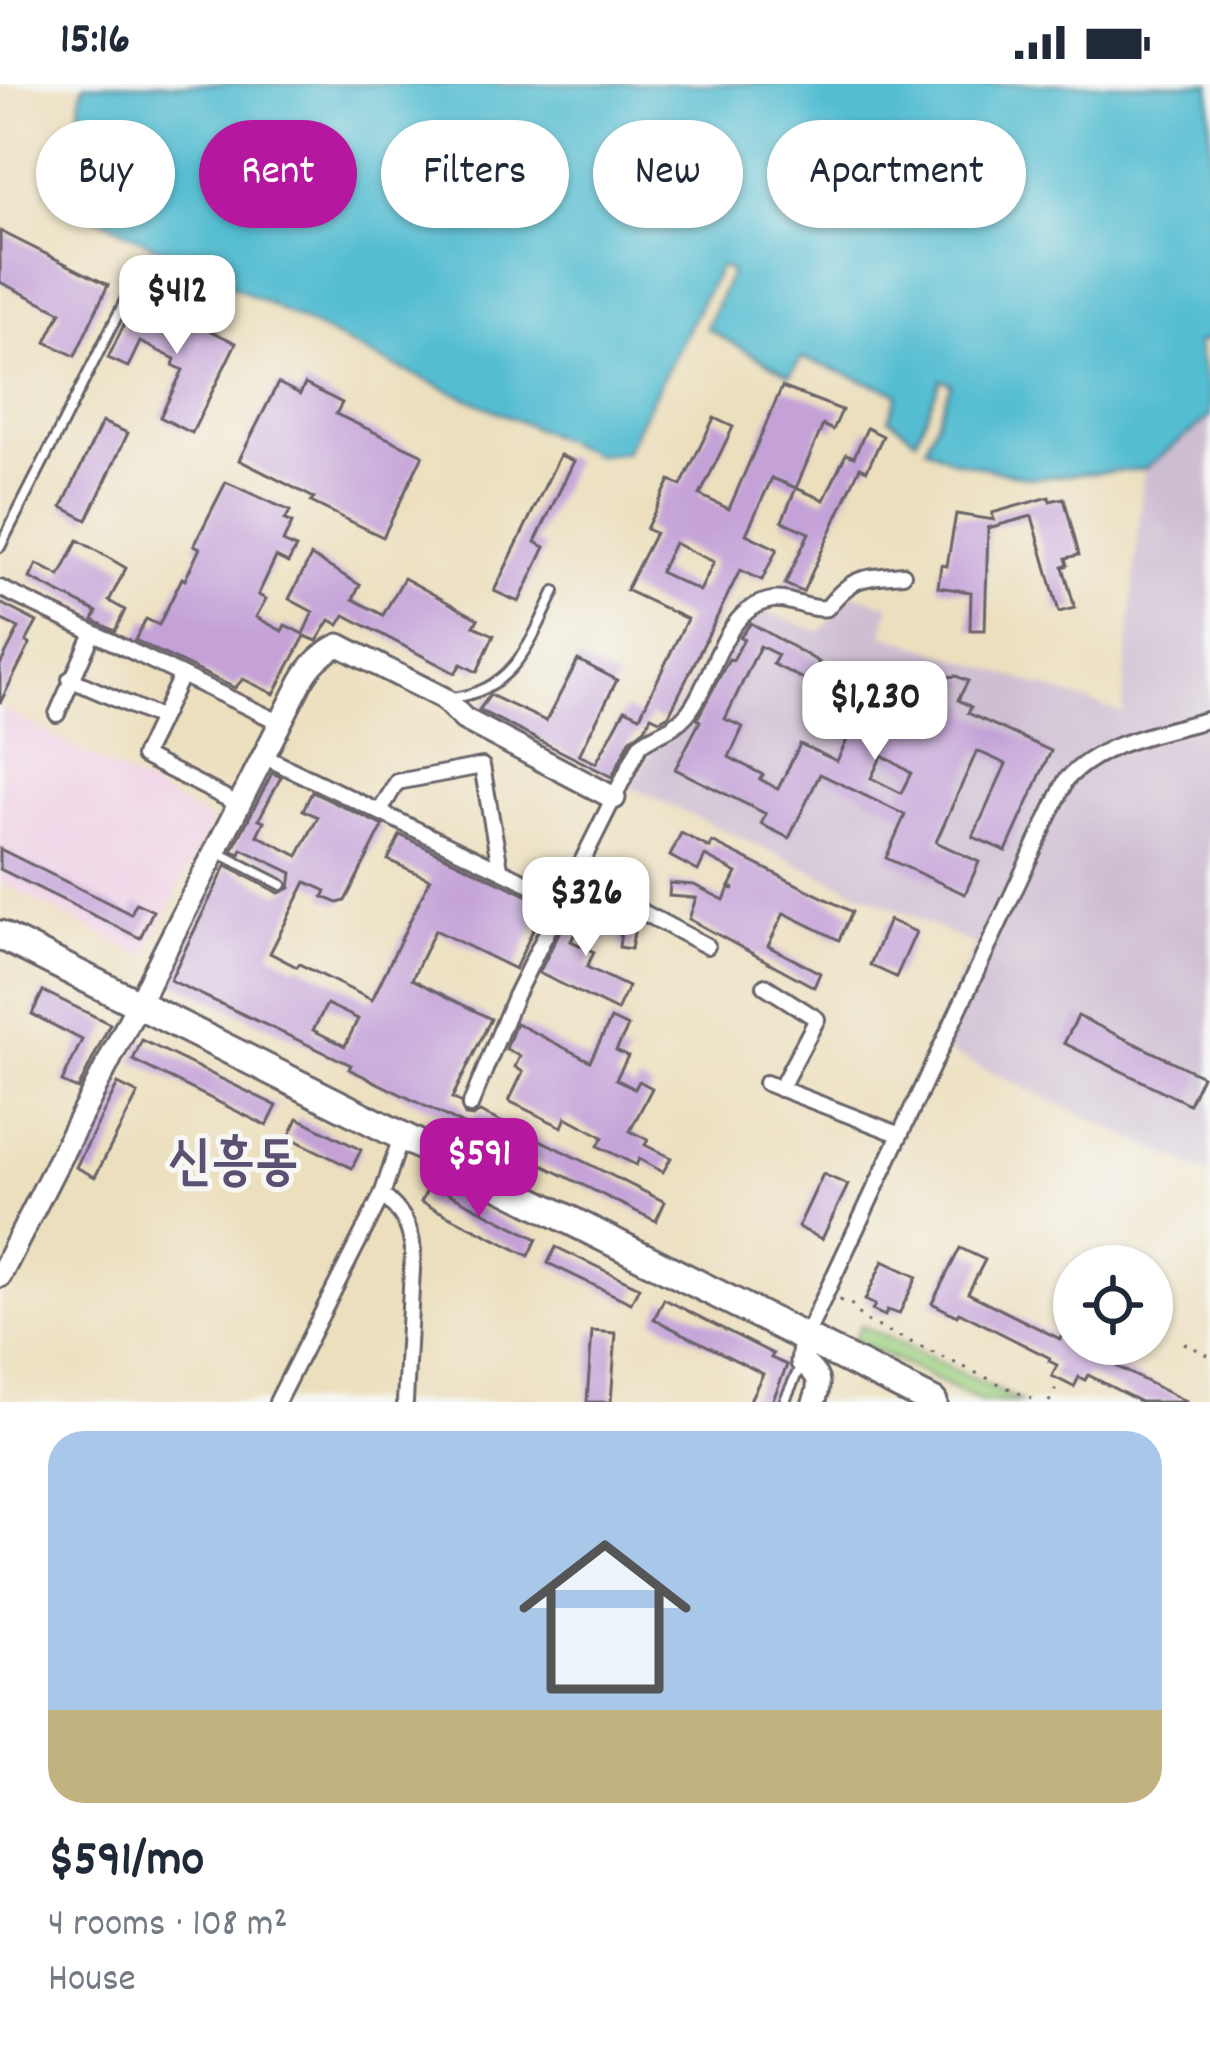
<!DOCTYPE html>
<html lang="en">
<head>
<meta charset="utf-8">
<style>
  :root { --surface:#fff; --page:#f2f2f3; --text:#1f2937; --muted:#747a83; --accent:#b5179e }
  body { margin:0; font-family:Dekko,"Poor Story",sans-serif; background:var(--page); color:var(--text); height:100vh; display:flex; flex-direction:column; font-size:45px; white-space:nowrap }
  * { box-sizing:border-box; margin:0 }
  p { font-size:39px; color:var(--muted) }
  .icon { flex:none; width:66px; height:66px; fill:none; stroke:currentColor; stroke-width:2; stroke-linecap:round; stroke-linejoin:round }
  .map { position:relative; height:1318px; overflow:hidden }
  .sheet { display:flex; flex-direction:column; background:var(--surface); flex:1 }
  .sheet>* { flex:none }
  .banner { position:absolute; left:36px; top:36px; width:1140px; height:108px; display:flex; gap:24px }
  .buttons { position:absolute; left:1053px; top:1161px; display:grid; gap:24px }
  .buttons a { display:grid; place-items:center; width:120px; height:120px; border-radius:50%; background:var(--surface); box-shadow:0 3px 9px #0004; font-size:60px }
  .price { position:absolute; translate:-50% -102px; padding:0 27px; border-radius:24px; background:#fff; color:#222; font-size:39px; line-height:78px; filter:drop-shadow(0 3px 6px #0008) }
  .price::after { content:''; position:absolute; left:50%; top:72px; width:36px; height:27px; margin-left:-18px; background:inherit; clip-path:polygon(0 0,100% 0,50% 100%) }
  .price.current { background:var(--accent); color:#fff }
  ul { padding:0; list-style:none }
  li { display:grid; align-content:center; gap:24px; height:636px; padding:0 48px }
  li span { display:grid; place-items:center; height:372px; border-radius:36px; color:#555 }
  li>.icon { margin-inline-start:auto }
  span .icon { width:216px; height:216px; fill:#fffc; stroke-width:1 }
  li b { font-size:51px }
  .pill { padding:0 42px; border-radius:54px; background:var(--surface); box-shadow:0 3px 9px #0004; font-size:42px; line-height:108px }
  .pill.current { background:var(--accent); color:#fff }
  .status { display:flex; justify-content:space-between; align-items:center; height:84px; padding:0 60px; background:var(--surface); direction:ltr }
  .status svg { height:33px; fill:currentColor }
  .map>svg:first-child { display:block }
  .built { fill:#f0d0e5 }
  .industrial { fill:#cebed2 }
  .green { fill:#9dcf7f; stroke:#60785d; stroke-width:3 }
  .water { fill:#55bdd2; stroke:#3c7086; stroke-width:3 }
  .building { fill:#c4a2d8; fill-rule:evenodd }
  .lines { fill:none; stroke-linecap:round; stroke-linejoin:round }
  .lane-casing { stroke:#696469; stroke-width:14 }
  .street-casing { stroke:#696469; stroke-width:20 }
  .secondary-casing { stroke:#696469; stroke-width:27 }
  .highway-casing { stroke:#696469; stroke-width:33 }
  .path { stroke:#696469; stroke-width:3; stroke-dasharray:3 9; stroke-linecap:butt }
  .lane { stroke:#fff; stroke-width:8 }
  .street { stroke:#fff; stroke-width:14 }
  .secondary { stroke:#fff; stroke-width:21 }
  .highway { stroke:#fff; stroke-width:27 }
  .labels { text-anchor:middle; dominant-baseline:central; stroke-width:10; stroke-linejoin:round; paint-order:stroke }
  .quarter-label { font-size:54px; font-weight:bold; fill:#5b4f72; stroke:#f6f6f2 }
</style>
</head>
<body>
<div class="status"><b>15:16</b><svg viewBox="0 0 49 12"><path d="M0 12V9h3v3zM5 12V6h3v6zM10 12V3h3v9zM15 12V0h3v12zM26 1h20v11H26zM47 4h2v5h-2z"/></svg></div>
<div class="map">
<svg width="1210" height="1318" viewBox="0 0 1210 1318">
  <rect width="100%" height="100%" fill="#f6f6f2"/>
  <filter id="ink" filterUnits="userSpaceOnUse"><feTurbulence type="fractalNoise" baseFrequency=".00833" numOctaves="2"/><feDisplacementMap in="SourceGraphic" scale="24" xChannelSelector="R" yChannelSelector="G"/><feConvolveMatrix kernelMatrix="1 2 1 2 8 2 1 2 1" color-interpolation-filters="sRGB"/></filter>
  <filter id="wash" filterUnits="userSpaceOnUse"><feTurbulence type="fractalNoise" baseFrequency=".004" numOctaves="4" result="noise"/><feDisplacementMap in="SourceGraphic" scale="48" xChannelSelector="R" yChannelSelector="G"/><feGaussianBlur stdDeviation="2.7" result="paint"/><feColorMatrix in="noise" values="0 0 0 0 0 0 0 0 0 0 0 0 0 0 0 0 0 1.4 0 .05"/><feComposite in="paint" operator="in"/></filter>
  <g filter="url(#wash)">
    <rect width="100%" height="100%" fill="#ecdfbe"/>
    <!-- built -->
    <path class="built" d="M 0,623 L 212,737 L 145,873 L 0,798 Z"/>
    <!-- industrial -->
    <path class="industrial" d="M 1210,333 L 1210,1091 L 929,959 L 976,862 L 630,703 L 740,518 L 820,548 L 852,510 L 890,521 L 883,550 L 1122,629 L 1144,385 Z"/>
    <!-- green -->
    <path class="green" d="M 861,1241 L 1022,1318 L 982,1318 L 853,1256 Z"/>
    <!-- water -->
    <path class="water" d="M 84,0 L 1210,0 L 1210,255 L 1197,259 L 1210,312 L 1210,333 L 1144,385 L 1030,394 L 952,376 L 926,363 L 951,299 L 941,295 L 916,355 L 889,334 L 898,309 L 802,274 L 790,291 L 706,244 L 731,188 L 720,182 L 625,368 L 595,371 L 372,272 L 89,129 L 67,76 L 80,42 L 80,15 Z"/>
    <g id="blocks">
      <!-- building -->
      <g class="building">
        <path d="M 0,147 L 108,201 L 75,272 L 46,258 L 61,228 L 0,198 Z"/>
        <path d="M 138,212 L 236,259 L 192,349 L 160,333 L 183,286 L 173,281 L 175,275 L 140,258 L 128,283 L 108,274 Z"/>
        <path d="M 278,299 L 300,310 L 305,300 L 342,319 L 336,330 L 423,371 L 383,453 L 311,418 L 314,414 L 239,376 Z"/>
        <path d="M 782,303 L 842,326 L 833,346 L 823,341 L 796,404 L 772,394 L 746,450 L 777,465 L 762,496 L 740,486 L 669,631 L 660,636 L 651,632 L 645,644 L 630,656 L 612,693 L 479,626 L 490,611 L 546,637 L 578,576 L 617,596 L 579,671 L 596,679 L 625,625 L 640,632 L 687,535 L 626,506 L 655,449 L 646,445 L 670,396 L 681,402 L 714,334 L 733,343 L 700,411 L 729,425 ZM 674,459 L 714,478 L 700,507 L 660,488 Z"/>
        <path d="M 102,338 L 128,349 L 87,436 L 62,423 Z"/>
        <path d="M 867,344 L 883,352 L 867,386 L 860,383 L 803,508 L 785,500 L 809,449 L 782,437 L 796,404 L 824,416 L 846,370 L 854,373 Z"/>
        <path d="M 560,371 L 574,377 L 535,458 L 545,463 L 519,518 L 494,507 Z"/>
        <path d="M 226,398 L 290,427 L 285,436 L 292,439 L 283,458 L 296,464 L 288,479 L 276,473 L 258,511 L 266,515 L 256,533 L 282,547 L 285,541 L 303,550 L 313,528 L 289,515 L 311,472 L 360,501 L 353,515 L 383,531 L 404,494 L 478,535 L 474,542 L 494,551 L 477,588 L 461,580 L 455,589 L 345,531 L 339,541 L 330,536 L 317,557 L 305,552 L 274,610 L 243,595 L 235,604 L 135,556 L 146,535 L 159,541 L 182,494 L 185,496 L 200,464 L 194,461 Z"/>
        <path d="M 1049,413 L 1050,417 L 1064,414 L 1079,471 L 1066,474 L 1068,481 L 1063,483 L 1075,524 L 1059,528 L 1032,432 L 988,444 L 985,546 L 970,546 L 971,508 L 938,503 L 941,481 L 947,482 L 956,430 L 994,436 L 992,429 Z"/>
        <path d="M 78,456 L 126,484 L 109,517 L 125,526 L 115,547 L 93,536 L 97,528 L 30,494 L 37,480 L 60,492 Z"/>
        <path d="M 0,519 L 37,538 L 26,558 L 30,560 L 0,619 L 0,581 L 19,544 L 0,535 Z"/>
        <path d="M 751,539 L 819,578 L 809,598 L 773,580 L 778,571 L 760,562 L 725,635 L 743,643 L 729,673 L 763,691 L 760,695 L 778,705 L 800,660 L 837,677 L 847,656 L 820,642 L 826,630 L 877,655 L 886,637 L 835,612 L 845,591 L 879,608 L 881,603 L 930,627 L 947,593 L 956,592 L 968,597 L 958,616 L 971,623 L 968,629 L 1051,667 L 1006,767 L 973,753 L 1006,680 L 977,667 L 936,758 L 979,778 L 965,810 L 886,774 L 905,731 L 820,690 L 789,754 L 761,740 L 766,730 L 675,685 L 700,637 L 697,635 L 729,575 L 733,576 L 744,555 L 740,553 ZM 882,671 L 911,689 L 901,709 L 871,694 Z"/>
        <path d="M 272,689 L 281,693 L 259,735 L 264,737 L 257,751 L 298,772 L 318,733 L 303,726 L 312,708 L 383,742 L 345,817 L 338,819 L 323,813 L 326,807 L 306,798 L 270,869 L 297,883 L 299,880 L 372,916 L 430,795 L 388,776 L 400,751 L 545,820 L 515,885 L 435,846 L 412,895 L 491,935 L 452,1014 L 460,1018 L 465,1032 L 473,1033 L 480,1028 L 505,1040 L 497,1057 L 349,985 L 351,981 L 170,896 L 226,782 L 279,809 L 290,804 L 292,789 L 242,765 L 240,770 L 232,767 ZM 327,920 L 358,935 L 345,962 L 313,946 Z"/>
        <path d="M 681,749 L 710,764 L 712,758 L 852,828 L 839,856 L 784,829 L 768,862 L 820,889 L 814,903 L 689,835 L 696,814 L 669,812 L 670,799 L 694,801 L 724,816 L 729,804 L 735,805 L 730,803 L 737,789 L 705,772 L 698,787 L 670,772 Z"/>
        <path d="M 0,765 L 131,830 L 136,819 L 153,827 L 140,854 L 0,785 Z"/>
        <path d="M 575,816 L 636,837 L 631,865 L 619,863 L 622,839 L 586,827 L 571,857 L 594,868 L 587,883 L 628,903 L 617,927 L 539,889 Z"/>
        <path d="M 889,836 L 916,848 L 896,893 L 870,881 Z"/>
        <path d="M 43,907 L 110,940 L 78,1005 L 62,998 L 82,956 L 32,930 Z"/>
        <path d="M 1078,932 L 1202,992 L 1189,1020 L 1064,959 Z"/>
        <path d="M 611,935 L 628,943 L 616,966 L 628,972 L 616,995 L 635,1005 L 639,997 L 652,1004 L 630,1047 L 648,1056 L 645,1061 L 671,1074 L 663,1088 L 639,1075 L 636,1081 L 598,1062 L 603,1053 L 566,1033 L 562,1043 L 509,1017 L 523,988 L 515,983 L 520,972 L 506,965 L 516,939 L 590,977 Z"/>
        <path d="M 142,956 L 277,1022 L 267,1042 L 133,976 Z"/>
        <path d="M 118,1000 L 138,1010 L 95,1093 L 76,1083 Z"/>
        <path d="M 298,1034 L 361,1066 L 352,1084 L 289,1053 Z"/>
        <path d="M 530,1051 L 665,1118 L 656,1137 L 520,1070 Z"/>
        <path d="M 823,1090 L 848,1101 L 822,1155 L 798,1143 Z"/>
        <path d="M 430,1100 L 537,1155 L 529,1172 L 421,1118 Z"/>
        <path d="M 556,1163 L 639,1203 L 631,1219 L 548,1179 Z"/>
        <path d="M 960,1164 L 985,1176 L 968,1209 L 1060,1255 L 1067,1243 L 1074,1247 L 1074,1260 L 1104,1260 L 1098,1273 L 1187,1318 L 1141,1318 L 1088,1291 L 1085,1296 L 1079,1293 L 1074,1303 L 1052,1292 L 1057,1281 L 1049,1277 L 1050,1274 L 959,1228 L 957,1232 L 932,1219 Z"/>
        <path d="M 883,1177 L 917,1193 L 899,1230 L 887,1226 L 885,1232 L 872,1226 L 875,1221 L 865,1216 Z"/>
        <path d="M 664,1215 L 773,1270 L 771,1274 L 787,1281 L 772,1318 L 749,1318 L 763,1290 L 654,1235 Z"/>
        <path d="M 592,1247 L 616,1249 L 611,1318 L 587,1318 Z"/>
      </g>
    </g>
  </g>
  <g filter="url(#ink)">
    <use href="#blocks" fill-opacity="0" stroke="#696469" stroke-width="3"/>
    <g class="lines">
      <defs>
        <g id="lane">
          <path d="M 0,463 L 139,189"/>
          <path d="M 451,614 C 513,608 531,557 555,507"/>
          <path d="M 217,768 L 282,801"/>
          <path d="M 784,1318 L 801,1281"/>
        </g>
        <g id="street">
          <path d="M 0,504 L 281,639"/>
          <path d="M 181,592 L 143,672 L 240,721"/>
          <path d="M 70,595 L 160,634"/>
          <path d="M 57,630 L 92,551"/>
          <path d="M 265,673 L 561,815"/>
          <path d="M 380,727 L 397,698 L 482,682 L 500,784"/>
          <path d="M 568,802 L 633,823 L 707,862"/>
          <path d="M 765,902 L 817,935 L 780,1005"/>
          <path d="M 766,999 L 898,1050"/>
          <path d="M 470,1022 L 515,912 L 640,661 C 655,649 672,647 686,631 C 715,598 720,525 772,516 C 790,513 808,527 827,524 C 853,491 863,494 903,490"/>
          <path d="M 382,1111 C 402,1128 410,1140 413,1166 L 405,1318"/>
          <path d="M 805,1254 L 1066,696 C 1102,657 1160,649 1210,635"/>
          <path d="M 277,1318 L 382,1111 L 401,1053"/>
        </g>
        <g id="secondary">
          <path d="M 0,1192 L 301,598 C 311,580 321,570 339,561 L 443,614 L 464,635 L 614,714"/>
          <path d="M 805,1254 L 802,1278 C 819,1291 822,1298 814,1318"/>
        </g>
        <path id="highway" d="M 0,851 L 933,1318"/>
      </defs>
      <!-- lane casing -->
      <use href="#lane" class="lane-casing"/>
      <!-- street casing -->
      <use href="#street" class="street-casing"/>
      <!-- secondary casing -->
      <use href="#secondary" class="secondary-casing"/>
      <!-- highway casing -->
      <use href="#highway" class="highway-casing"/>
      <!-- path -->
      <g class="path">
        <path d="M 839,1216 L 852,1221 L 862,1235 L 1038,1318"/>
        <path d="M 1184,1259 L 1210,1272"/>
        <path d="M 1049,1318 L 1060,1296"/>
      </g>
      <!-- lane -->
      <use href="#lane" class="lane"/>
      <!-- street -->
      <use href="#street" class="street"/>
      <!-- secondary -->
      <use href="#secondary" class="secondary"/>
      <!-- highway -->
      <use href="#highway" class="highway"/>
    </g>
  </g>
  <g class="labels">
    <!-- quarter labels -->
    <g class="quarter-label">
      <text x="233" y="1082">신흥동</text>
    </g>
  </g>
</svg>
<div class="buttons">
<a><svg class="icon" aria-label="locate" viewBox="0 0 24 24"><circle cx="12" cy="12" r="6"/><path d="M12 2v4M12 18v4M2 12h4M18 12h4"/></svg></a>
</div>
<b class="price" style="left:177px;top:273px">$412</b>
<b class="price" style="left:875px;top:679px">$1,230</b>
<b class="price" style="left:586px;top:875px">$326</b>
<b class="price current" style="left:479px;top:1136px">$591</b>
<div class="banner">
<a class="pill">Buy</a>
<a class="pill current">Rent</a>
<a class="pill">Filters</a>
<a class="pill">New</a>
<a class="pill">Apartment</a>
</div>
</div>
<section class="sheet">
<ul>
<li><span style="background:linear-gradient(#a9c7e8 75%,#c2b280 0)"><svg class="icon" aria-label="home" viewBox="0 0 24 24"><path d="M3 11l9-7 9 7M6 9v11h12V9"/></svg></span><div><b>$591/mo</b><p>4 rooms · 108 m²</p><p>House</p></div></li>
</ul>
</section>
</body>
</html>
